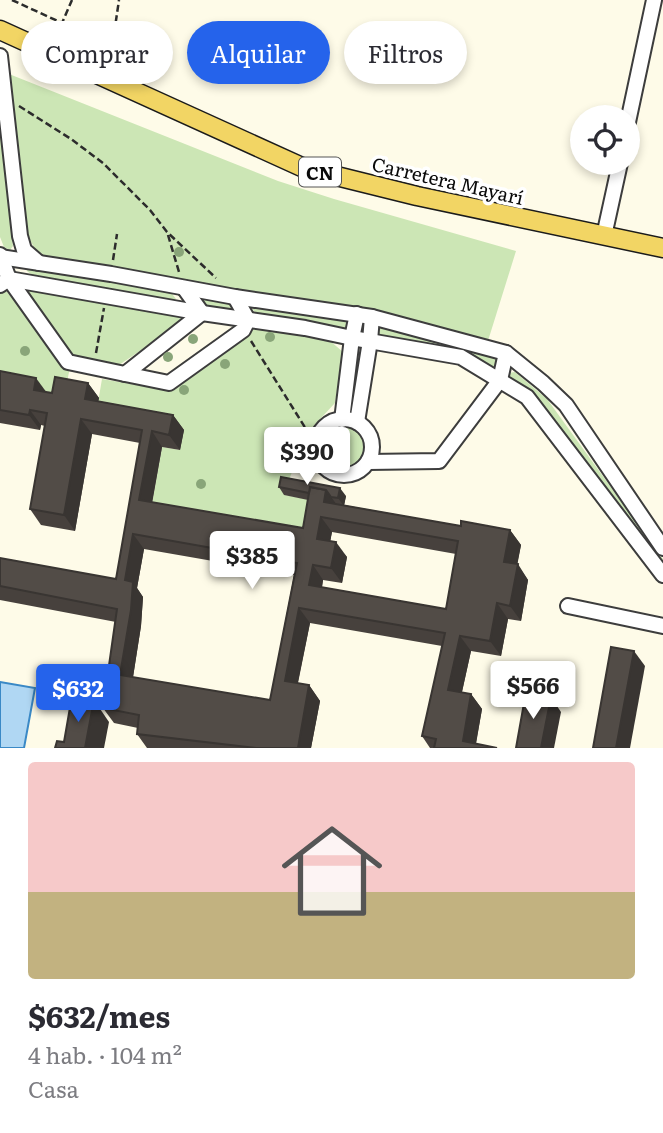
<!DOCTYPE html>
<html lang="es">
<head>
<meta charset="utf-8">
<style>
  :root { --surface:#fff; --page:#f2f2f3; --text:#2b2b33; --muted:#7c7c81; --line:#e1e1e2; --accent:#2563eb }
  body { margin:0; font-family:Literata,serif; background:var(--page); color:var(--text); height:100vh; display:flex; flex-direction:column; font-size:26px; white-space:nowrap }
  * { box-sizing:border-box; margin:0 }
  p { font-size:23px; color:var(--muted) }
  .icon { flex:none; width:38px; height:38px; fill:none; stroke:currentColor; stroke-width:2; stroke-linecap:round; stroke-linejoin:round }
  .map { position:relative; height:748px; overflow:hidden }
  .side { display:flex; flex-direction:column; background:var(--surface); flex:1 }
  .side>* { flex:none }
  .banner { position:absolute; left:21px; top:21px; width:621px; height:63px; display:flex; gap:14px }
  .buttons { position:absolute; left:570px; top:105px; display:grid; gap:14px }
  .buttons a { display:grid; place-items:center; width:70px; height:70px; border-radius:50%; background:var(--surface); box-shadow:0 4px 10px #0003; font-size:35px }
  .price { position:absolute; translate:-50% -60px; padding:0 16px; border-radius:7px; background:#fff; color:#222; font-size:23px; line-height:46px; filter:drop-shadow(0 2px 4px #0008) }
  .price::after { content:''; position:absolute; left:50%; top:42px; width:21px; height:16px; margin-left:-10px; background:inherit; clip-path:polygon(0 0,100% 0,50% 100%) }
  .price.on { background:var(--accent); color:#fff }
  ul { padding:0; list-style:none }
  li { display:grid; align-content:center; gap:14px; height:371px; padding:0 28px }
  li+li { border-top:2px solid var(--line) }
  li span { display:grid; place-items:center; height:217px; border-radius:7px; color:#555 }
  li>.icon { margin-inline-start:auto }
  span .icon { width:126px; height:126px; fill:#fffc; stroke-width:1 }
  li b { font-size:30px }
  .pill { padding:0 24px; border-radius:32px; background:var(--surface); box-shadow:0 4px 10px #0003; font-size:24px; line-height:63px }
  .pill.on { background:var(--accent); color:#fff }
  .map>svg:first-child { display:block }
  .green { fill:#cce6b5 }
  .water { fill:#b0d7f3; stroke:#3a89c6; stroke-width:2 }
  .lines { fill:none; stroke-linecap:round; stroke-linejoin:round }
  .minor-casing { stroke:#3d3d3d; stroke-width:18 }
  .major-casing { stroke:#1b1b1b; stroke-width:21 }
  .path { stroke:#2c2c2c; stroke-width:2.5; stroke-dasharray:7 3.5; stroke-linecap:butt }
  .minor { stroke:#fff; stroke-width:14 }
  .major { stroke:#f2d564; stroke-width:18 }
  .tree { fill:#89a579 }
  .wall { fill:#47413d; fill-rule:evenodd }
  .shaded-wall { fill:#393532 }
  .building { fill:#524c47; stroke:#393532; stroke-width:2; fill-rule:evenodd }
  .labels { text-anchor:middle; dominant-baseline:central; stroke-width:7; stroke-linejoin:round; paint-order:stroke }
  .shield { fill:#fff; stroke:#545454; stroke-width:2 }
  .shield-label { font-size:18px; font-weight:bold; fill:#0a0a0a }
  .street-label { font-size:19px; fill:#0a0a0a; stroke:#fff }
</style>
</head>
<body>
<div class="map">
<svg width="663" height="748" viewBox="0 0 663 748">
  <rect width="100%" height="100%" fill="#fefbe8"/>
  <!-- green -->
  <g class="green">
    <path d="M 9,74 L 278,181 L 334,199 L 516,251 L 487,344 L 51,260 L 35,249 L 26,233 Z"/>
    <path d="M 0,131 L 13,246 L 10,250 L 4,247 L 0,237 Z"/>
    <path d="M 28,267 L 170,291 L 176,299 L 168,302 L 36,278 L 27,271 Z"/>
    <path d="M 23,288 L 188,316 L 186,320 L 119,365 L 74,357 Z"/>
    <path d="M 0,292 L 7,292 L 66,366 L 70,367 L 62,408 L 0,385 Z"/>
    <path d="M 200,295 L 232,302 L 237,307 L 233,312 L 207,307 L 200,300 Z"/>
    <path d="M 252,304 L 344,320 L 351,326 L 348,331 L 258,315 L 252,309 Z"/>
    <path d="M 379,323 L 498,358 L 498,365 L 488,368 L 380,336 L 376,331 Z"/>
    <path d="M 256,327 L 329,340 L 343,352 L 335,403 L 307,433 L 287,485 L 285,495 L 321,502 L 313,544 L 150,515 L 162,447 L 180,450 L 96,414 L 102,379 L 166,390 Z"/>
    <path d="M 515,372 L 547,399 L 663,559 L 663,570 L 507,380 L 508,373 Z"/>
    <circle cx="343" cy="447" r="21"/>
  </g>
  <!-- water -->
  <path class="water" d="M 0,682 L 35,688 L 24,748 L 0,748 Z"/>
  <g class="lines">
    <defs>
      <g id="minor">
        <path d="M 0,56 L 20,236 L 24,250 L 39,263"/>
        <path d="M 628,122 L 654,0"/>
        <path d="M 604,236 L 620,163"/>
        <path d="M 0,255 L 9,279 L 68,362 L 125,374 L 202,313 L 184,288"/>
        <path d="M 0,257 L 111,274 L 235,297 L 372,317 L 506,353 L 543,383 L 566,405 L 663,548"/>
        <path d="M 0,285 L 9,279 L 202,313 L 305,328 L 352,338 L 461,357 L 527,397 L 663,575"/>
        <path d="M 125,374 L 169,383 L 243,330 L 248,320 L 235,297"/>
        <circle cx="344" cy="447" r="28"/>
        <path d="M 342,420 L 352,338 L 357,314"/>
        <path d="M 357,422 L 370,341 L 372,317"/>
        <path d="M 368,462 L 439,461 L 500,380 L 506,353"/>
        <path d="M 568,606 L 663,626"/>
      </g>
      <path id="major" d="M 0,30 L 304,168 L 417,196 L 663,248"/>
    </defs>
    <!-- minor casing -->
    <use href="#minor" class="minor-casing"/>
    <!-- major casing -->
    <use href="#major" class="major-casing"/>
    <!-- path -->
    <g class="path">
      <path d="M 12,0 L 62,23 L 72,0"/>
      <path d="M 113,64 L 114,34 L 119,0"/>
      <path d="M 19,106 L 71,139 L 103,163 L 150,210 L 167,232 L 216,278"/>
      <path d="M 168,235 L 179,272"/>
      <path d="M 113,260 L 117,234"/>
      <path d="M 251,341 L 316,445"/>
      <path d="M 96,353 L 104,308"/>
    </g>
    <!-- minor -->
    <use href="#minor" class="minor"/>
    <!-- major -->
    <use href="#major" class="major"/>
  </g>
  <!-- trees -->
  <g class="tree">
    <circle cx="179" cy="252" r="5"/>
    <circle cx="270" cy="337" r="5"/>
    <circle cx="193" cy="339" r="5"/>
    <circle cx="25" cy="351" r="5"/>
    <circle cx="168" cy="357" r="5"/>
    <circle cx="225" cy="364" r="5"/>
    <circle cx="184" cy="390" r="5"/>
    <circle cx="201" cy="484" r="5"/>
  </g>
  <!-- wall -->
  <path class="wall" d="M 0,371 L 46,392 L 52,393 L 88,383 L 99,398 L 98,401 L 173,415 L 184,430 L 180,450 L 162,447 L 152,502 L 303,528 L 308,500 L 284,495 L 279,487 L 346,496 L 344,505 L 461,526 L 510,530 L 521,545 L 517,564 L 528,580 L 521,621 L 508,619 L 501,656 L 471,651 L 462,692 L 471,694 L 482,709 L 476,744 L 497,748 L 430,748 L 422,736 L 442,646 L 310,623 L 298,683 L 309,685 L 320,701 L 311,748 L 147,748 L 137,734 L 138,728 L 114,723 L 103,708 L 116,622 L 0,600 L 0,558 L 116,579 L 140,443 L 92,434 L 75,531 L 41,525 L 30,509 L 45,426 L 41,425 L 40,430 L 0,423 ZM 332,532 L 456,554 L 446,609 L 322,587 L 323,580 L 342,583 L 347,557 L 330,541 ZM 144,549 L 294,575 L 270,700 L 133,677 L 141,626 L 143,597 L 137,588 Z"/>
  <!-- shaded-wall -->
  <g class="shaded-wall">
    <path d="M 36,378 L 47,393 L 34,390 Z"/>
    <path d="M 88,383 L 99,398 L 96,414 L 85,399 Z"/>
    <path d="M 30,410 L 41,425 L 40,430 L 29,415 Z"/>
    <path d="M 173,415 L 184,430 L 180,450 L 169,435 Z"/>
    <path d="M 81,419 L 92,434 L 75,531 L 64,515 Z"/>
    <path d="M 152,431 L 162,447 L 150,515 L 139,500 Z"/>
    <path d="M 340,488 L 346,496 L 344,506 L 338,498 Z"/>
    <path d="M 326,490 L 337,505 L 324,502 Z"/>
    <path d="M 321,517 L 332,532 L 328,554 L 317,539 Z"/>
    <path d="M 510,530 L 521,545 L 515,577 L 504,562 Z"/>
    <path d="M 133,534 L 144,549 L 137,588 L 143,597 L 141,626 L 131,690 L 120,675 L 125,580 Z"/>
    <path d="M 336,542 L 347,557 L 342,583 L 331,568 Z"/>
    <path d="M 518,564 L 528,580 L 521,621 L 510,606 Z"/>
    <path d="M 313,565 L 323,580 L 320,600 L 309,585 Z"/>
    <path d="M 497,603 L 508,619 L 501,656 L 490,641 Z"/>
    <path d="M 299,608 L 310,623 L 295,696 L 285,681 Z"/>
    <path d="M 460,636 L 471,651 L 459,705 L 448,690 Z"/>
    <path d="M 634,651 L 645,666 L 630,748 L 616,748 Z"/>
    <path d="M 309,685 L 320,701 L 311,748 L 298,748 Z"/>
    <path d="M 471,694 L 482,709 L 475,748 L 463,741 Z"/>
    <path d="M 551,697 L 561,712 L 554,748 L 541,748 Z"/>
    <path d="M 94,700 L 109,722 L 104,748 L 85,748 Z"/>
  </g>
  <!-- building -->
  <g class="building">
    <path d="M 0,371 L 36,378 L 34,390 L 52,393 L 55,377 L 88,383 L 85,399 L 173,415 L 169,435 L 152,431 L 139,500 L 303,528 L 310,487 L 326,490 L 324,502 L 461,526 L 461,521 L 510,530 L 504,562 L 518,564 L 510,606 L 497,603 L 490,641 L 460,636 L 448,690 L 471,694 L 463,741 L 497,748 L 434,748 L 436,739 L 422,736 L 445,633 L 299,608 L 285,681 L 309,685 L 298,748 L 256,748 L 137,734 L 139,715 L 103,708 L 117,609 L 0,586 L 0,558 L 116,579 L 142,430 L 81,419 L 64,515 L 30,509 L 47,413 L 30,410 L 29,415 L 0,410 ZM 321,517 L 458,541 L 446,609 L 309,585 L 313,565 L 331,568 L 336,542 L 317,539 ZM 133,534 L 297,563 L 270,700 L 120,675 L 131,610 L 133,582 L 125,580 Z"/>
    <path d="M 281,477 L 340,488 L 338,498 L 331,497 L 326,490 L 310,487 L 309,493 L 279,487 Z"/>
    <path d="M 611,647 L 634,651 L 616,748 L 593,748 Z"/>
    <path d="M 526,692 L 551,697 L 541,748 L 516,748 Z"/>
    <path d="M 72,696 L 94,700 L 85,748 L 55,748 L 57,741 L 64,742 Z"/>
  </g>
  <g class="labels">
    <!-- shield labels -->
    <rect class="shield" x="299" y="157.5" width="42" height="29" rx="5"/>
    <g class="shield-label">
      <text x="320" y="172">CN</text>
    </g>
    <!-- street labels -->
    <g class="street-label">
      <text transform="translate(448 180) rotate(13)">Carretera Mayarí</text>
    </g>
  </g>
</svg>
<div class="buttons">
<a><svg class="icon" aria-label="locate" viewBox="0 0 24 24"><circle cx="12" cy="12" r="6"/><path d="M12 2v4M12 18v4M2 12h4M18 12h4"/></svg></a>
</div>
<b class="price" style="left:307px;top:487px">$390</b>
<b class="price" style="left:252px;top:591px">$385</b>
<b class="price" style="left:533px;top:721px">$566</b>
<b class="price on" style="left:78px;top:724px">$632</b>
<div class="banner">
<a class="pill">Comprar</a>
<a class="pill on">Alquilar</a>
<a class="pill">Filtros</a>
</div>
</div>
<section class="side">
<ul>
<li><span style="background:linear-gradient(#f6c9c9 60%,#c2b280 0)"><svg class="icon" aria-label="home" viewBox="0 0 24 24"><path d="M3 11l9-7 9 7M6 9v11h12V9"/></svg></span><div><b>$632/mes</b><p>4 hab. · 104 m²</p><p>Casa</p></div></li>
</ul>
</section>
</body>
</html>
